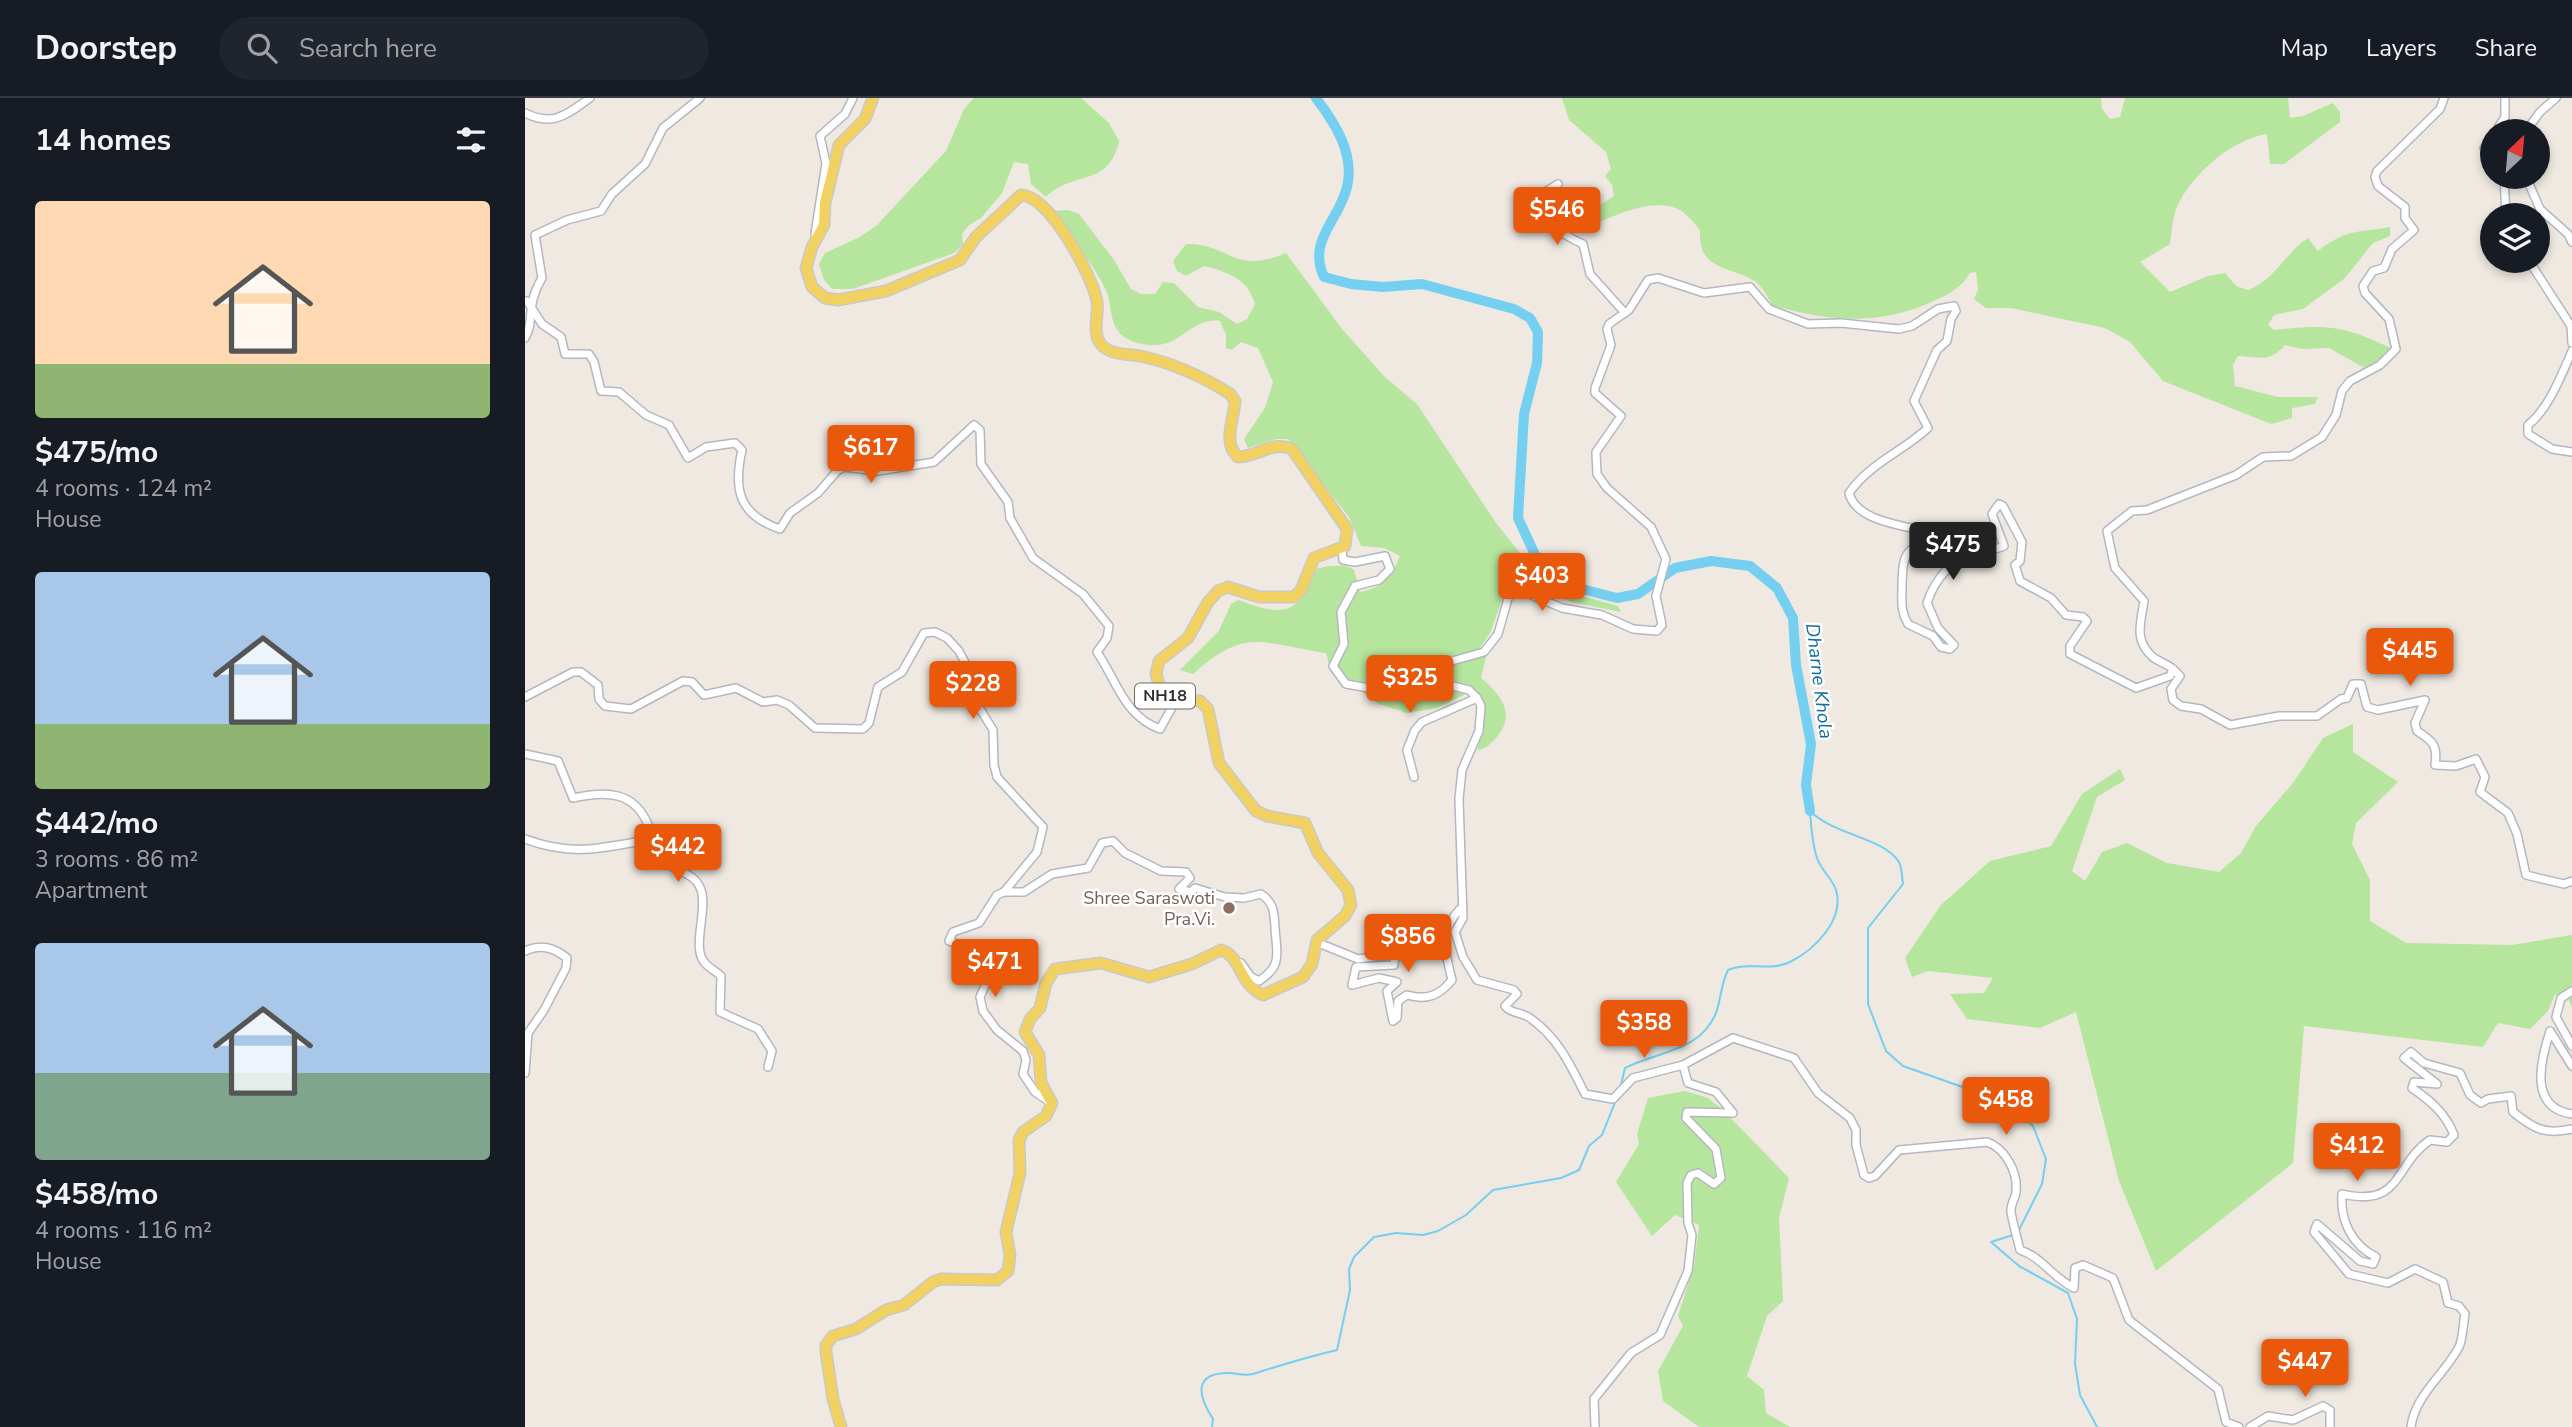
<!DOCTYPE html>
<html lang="en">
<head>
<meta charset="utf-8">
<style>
  :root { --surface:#171b24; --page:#20242c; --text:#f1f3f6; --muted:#9ea1a6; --line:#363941; --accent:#ea580c }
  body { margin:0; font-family:"Nunito Sans",sans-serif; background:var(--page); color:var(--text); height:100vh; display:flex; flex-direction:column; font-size:26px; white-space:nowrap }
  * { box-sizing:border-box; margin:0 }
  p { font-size:23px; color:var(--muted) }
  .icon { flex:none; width:38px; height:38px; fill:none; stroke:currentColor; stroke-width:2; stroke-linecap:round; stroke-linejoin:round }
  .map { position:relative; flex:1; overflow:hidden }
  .side { display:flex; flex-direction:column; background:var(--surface); width:525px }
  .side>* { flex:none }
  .needle { width:46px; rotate:26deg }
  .controls { position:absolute; left:1955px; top:21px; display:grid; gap:14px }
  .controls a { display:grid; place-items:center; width:70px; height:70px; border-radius:50%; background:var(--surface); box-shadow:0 4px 10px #0003; font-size:35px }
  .price { position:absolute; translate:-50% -60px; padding:0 16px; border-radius:7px; background:var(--accent); color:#fff; font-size:23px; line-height:46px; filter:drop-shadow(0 2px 4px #0008) }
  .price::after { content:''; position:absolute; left:50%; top:42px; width:21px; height:16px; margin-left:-10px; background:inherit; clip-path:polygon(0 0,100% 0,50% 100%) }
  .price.current { background:#222; color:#fff }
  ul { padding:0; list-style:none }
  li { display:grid; align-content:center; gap:14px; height:371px; padding:0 35px }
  li span { display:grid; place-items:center; height:217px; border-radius:7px; color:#555 }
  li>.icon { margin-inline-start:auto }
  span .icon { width:126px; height:126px; fill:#fffc; stroke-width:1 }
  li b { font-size:30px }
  h2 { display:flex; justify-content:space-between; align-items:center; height:84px; padding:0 35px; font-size:30px }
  header { display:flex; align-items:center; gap:42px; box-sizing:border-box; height:98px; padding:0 35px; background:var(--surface); border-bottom:2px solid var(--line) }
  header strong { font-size:33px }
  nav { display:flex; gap:38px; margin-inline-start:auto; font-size:24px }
  .search { width:490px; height:63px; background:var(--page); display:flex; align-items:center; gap:18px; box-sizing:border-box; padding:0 24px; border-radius:38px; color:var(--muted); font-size:26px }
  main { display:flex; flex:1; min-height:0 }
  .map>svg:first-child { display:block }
  .green { fill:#b6e59e }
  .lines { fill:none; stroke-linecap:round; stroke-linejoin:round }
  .stream { stroke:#75cff0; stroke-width:2 }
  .river { stroke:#75cff0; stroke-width:10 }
  .minor-casing { stroke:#b4b7c1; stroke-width:10 }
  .major-casing { stroke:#c9c9c9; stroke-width:13 }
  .minor { stroke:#fff; stroke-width:7 }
  .major { stroke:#f2d163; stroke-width:10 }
  .education-dot { fill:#8d6e63; stroke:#fff; stroke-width:2.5 }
  .labels { text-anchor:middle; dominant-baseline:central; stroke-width:5; stroke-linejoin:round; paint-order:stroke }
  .shield { fill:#fff; stroke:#6d6d6d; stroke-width:2 }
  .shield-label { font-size:16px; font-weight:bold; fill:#2e2e2e }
  .education-label { font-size:18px; fill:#785e54; stroke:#fff; text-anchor:end }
  .water-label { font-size:19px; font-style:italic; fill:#0d6fa3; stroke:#fff }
</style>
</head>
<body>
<header>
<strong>Doorstep</strong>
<div class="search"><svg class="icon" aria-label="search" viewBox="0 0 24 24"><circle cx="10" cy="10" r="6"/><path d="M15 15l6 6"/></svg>Search here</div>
<nav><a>Map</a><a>Layers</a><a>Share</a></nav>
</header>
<main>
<section class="side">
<h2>14 homes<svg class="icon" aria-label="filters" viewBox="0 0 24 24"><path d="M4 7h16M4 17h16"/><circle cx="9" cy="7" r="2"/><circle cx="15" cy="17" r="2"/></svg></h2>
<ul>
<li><span style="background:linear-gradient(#ffd9b3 75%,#8fb573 0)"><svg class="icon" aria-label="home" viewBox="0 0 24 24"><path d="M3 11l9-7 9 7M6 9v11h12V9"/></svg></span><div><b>$475/mo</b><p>4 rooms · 124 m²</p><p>House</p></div></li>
<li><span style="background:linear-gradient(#a9c7e8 70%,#8fb573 0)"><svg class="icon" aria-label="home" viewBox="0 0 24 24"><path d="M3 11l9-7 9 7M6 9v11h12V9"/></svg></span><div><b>$442/mo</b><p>3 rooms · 86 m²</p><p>Apartment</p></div></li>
<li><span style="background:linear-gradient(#a9c7e8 60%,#7fa58c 0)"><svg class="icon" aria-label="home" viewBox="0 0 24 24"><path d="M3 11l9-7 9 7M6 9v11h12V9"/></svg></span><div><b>$458/mo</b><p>4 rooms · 116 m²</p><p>House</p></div></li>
</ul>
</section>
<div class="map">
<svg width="2047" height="1329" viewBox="0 0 2047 1329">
  <rect width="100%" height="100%" fill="#efe9e1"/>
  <!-- green -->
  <g class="green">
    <path d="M 449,0 L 556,0 L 584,25 L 594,43 C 584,90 548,72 521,99 L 506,86 L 503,66 L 489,64 L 477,95 L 456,120 L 444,127 L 437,136 L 438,147 L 429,155 L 328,191 L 307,191 L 299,182 L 294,166 L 300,155 L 335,139 L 352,127 L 421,53 L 439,11 Z"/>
    <path d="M 1037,0 L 1576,0 L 1577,11 L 1585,21 L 1595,19 L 1600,0 L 1763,0 L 1765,20 L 1778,18 L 1808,5 L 1815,14 L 1815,24 L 1759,66 L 1745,66 L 1742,36 C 1709,41 1675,70 1657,99 C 1648,113 1647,130 1645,146 L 1615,164 L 1645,194 L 1683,178 L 1700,175 L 1711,188 L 1723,192 C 1751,181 1760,155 1783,140 L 1793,153 C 1825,129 1830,136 1865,129 L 1865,138 L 1848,145 L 1820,180 L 1778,211 L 1749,217 L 1743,227 L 1749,232 C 1803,226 1818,227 1868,251 L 1862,264 L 1843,272 L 1804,250 L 1777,251 L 1760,247 C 1745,265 1734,259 1713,258 L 1708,267 L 1710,288 L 1753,299 L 1793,299 L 1790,306 L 1767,310 L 1767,320 L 1746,326 L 1638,283 L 1605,244 L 1580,230 L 1486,210 L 1461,210 L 1449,201 L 1453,192 L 1451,174 L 1445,175 C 1433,194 1421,197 1402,206 C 1349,228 1302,223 1247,207 C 1243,200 1238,189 1231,184 C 1205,167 1173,174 1175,132 C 1170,126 1162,116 1155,112 C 1128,98 1088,118 1064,129 L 1061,117 L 1089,98 L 1087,87 L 1080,78 L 1086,71 L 1081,54 L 1044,22 Z"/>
    <path d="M 543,112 L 554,116 L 589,162 L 606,191 L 616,196 L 630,196 L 638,184 L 649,185 L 673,209 L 694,214 L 712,226 L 722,221 L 730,206 C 723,181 703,174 679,168 L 661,178 L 652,173 L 648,163 L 661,146 C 703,144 707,178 761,155 L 817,231 L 859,278 L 892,306 L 971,425 L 1004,466 L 1039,493 L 1093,508 L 1096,514 L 1046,504 L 1008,485 L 984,481 L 966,533 L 955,550 L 961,559 L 956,580 C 976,597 992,616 971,640 C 965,646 962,650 953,652 C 949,625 976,611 941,587 L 938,587 L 939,597 L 912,610 L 882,615 L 854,606 L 833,591 L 818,590 L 806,574 L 801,555 C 737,546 722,528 668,576 L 655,572 L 694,533 L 706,506 L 713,502 C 728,507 751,517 766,509 C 794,494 770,469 808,468 C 817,467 822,467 829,472 L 835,494 C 857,490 866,479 875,458 L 859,450 L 836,448 L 824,419 L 763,341 L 751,341 L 723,350 L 719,341 L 740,310 L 748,284 L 733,250 L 716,244 L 707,252 L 701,250 L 701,237 L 695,223 C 669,219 655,247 632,247 C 619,248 601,244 593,233 C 584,221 587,205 581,192 C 567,163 545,140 526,113 Z"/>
    <path d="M 1828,626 L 1828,654 L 1873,684 L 1831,725 L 1827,746 L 1845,782 L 1845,823 L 1881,845 L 1987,847 L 2047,837 L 2047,910 L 2043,900 L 2030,896 L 2023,913 L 2005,931 L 1973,925 L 1958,949 L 1779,928 L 1768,1065 L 1631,1173 L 1594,1083 L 1551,914 L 1515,930 L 1442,921 L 1425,896 L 1459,895 L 1468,880 L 1403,873 L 1387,879 L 1380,860 L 1416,807 L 1465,763 L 1526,748 L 1557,696 L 1595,671 L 1600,682 L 1572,699 L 1547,773 L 1560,783 L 1577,754 L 1602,745 L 1642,765 L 1694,774 L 1716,755 L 1731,728 L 1768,685 L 1798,640 Z"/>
    <path d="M 1160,993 L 1183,1000 L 1198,1012 L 1264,1080 L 1254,1120 L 1258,1203 L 1242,1218 L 1222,1278 L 1239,1292 L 1241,1315 L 1265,1329 L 1174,1329 L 1138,1303 L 1133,1273 L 1158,1228 L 1153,1218 L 1169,1168 L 1174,1127 L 1150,1117 L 1127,1138 L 1091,1084 L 1114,1046 L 1112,1036 L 1123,1000 Z"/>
  </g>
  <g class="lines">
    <!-- stream -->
    <g class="stream">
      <path d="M 1285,713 C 1309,737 1359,740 1374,764 C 1377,769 1377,780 1378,786 L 1343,830 L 1343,906 L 1361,953 L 1378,968 L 1480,1004 L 1508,1028 L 1521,1061 L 1517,1086 L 1494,1132"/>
      <path d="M 1095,991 L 1100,970 C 1133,953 1175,954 1191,915 C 1196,901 1196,886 1203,872 C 1222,863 1245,874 1265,864 C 1289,852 1320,822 1311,792 C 1307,780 1296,772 1292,760 C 1287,745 1286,729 1285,713"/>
      <path d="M 1488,1137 L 1466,1144 L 1494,1168 L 1543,1195 L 1552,1221 L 1550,1266 L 1555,1297 L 1572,1329"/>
      <path d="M 687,1329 L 688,1321 C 673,1298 667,1274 706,1275 C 714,1276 720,1278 728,1276 C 756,1267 783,1259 812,1252 L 825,1192 L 824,1171 L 829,1159 L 849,1139 L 871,1135 L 898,1137 L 913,1133 L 941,1117 L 968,1092 L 1036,1080 L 1054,1072 L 1064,1048 L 1077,1037 L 1091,1002"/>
    </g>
    <!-- river -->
    <path class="river" d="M 791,0 C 810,25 830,56 822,89 C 814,123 782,142 799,179 L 826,186 L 858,189 L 897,186 L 989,211 L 1005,220 L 1013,234 L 1012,265 L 999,316 L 993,420 L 1012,461 L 1041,487 L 1092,500 L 1113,496 L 1150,470 L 1186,463 L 1225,468 L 1252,490 L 1268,520 L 1271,567 L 1286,646 L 1281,687 L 1285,713"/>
    <defs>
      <g id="minor">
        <path d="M 0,15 C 28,29 41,17 65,0"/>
        <path d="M 1971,33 L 1980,19 L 1980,0"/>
        <path d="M 2001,33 L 2015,14 L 2031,0"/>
        <path d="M 1967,39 L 1959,50 L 1967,66"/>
        <path d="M 1979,79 L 1981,117"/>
        <path d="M 2001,79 L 2015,111 L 2043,136 L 2047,144"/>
        <path d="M 1033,86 L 1017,96 C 1017,123 1035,136 1058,146 L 1065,176 L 1100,215"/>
        <path d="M 290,136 L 301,65 L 295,38 L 320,16 L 328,0"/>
        <path d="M 2004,163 L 2046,228 L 2047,245"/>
        <path d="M 2,203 L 17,226 L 36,239 L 40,256 L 64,256 L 69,264 L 76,293 L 94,294 L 121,317 L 144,327 L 163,360 L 181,349 L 210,345 L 217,352 C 208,392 214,417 255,431 L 265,415 L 293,395 L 313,372 L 319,369 L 353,373 L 409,364 L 449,327 L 455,332 L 456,366 L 483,404 L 485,420 L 508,460 L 558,496 L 584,528 L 582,540 L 572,554 C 592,583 599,618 635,631 L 651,602"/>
        <path d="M 0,240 C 10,224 0,208 17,180 L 10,137 L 42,122 L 76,113 L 87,96 L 120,66 L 138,30 L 175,0"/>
        <path d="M 2047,253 C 2037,276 2023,312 2003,327 L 2003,336 L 2027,351 L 2047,354"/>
        <path d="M 817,450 L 818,462 L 830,464 L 860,458 L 865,471 L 854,482 L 830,488 L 816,514 L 819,546 L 808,568 L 821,586 L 844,590 L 868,584 L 924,587 L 944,592 L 952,600 L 956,608 L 954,633 L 937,672 L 934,701 L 938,820 L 930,834 L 938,859 L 952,882 L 989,892 L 992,896 L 980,908 C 986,916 997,914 1005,920 C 1033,940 1045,966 1060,996 L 1088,1001 L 1108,980 L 1158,967 L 1208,940 L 1269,960 L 1293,995 L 1325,1020 L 1331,1032 L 1331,1047 L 1339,1077 L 1344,1080 L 1350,1078 L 1374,1052 L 1462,1044 C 1480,1050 1493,1074 1491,1093 C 1491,1100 1485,1106 1486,1114 C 1488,1126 1492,1139 1495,1152 C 1517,1159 1528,1180 1549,1190 L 1550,1170 L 1558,1167 L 1588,1180 L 1604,1222 L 1693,1291 L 1701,1324 L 1714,1329"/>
        <path d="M 1648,571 L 1655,578 L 1646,591 L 1648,602 L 1656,608 L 1676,611 L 1705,627 L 1754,618 L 1792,618 L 1816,601 L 1822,600 L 1828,586 L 1836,586 L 1842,609 L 1853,612 L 1900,602 L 1890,625 L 1892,633 C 1908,643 1913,648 1910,667 L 1931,668 L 1951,661 L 1960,679 L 1955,694 L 1983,715 L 1992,736 L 2001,777 L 2039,786 L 2047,783"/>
        <path d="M 868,584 L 895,572 L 959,554 L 973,536 L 984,497 L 990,490 L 1037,510 L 1077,517 L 1108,531 L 1132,533 L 1137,527 L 1131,498 L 1141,461 L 1126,429 L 1082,390 L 1072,376 L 1071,354 L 1096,318 L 1070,295 L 1070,290 L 1086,247 L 1082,231 L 1084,226 L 1104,212 L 1123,182 L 1133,180 L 1179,195 L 1225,189 L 1244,211 L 1283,226 L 1316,225 L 1374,231 L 1387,228 L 1413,211 L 1429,208 L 1431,213 L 1426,221 L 1422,243 L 1412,252 L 1389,303 L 1403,330 C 1377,354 1345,365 1324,395 C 1331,425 1385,428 1408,435 L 1407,441 C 1378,452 1378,458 1377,487 C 1377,503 1375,512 1383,526 L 1408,538 L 1416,549 L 1425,551 L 1429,547 L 1413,530 L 1402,505 C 1410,481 1426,462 1451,455 C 1461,452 1470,452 1479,448 L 1467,416 L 1474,406 L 1478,408 L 1497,444 L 1495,463 L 1490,467 L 1495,483 L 1526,500 L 1541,517 L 1558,519 L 1562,523 L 1545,548 L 1545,556 L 1611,590 L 1645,578 L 1648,571 C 1642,566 1635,564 1629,560 C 1608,543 1616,524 1619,503 L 1590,470 L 1582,433 L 1607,413 L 1622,412 L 1711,377 L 1738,359 L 1766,358 L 1797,339 L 1811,317 L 1817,293 L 1825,283 L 1855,267 L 1871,251 L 1864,221 L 1840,195 L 1838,188 L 1848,173 L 1859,170 L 1867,151 L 1889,132 L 1880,120 L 1880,109 L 1853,88 L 1850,79 L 1852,73 L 1915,11 L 1919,0"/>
        <path d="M 0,599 L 48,574 L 56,574 L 73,587 L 74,601 L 80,608 L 106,611 L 158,583 L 167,584 L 179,597 L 211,590 L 238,604 L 252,602 L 264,607 L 290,630 L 338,631 L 344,625 L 353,589 L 377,574 L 399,535 L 410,534 L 422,540 L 434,553 L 446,576 L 444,593 L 468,632 L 469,667 L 472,679 L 518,729 L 512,754 L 479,794 L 499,794 L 527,776 L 563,770 L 577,745 L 588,743 L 600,755 L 636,773 L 661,774 L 665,780 L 654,791 L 666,794 L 670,790 L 700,799 L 719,800 L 736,796 C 749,805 749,814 750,829 C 751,853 759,867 734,883 L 726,879 L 716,865"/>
        <path d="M 0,656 L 33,663 L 48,700 C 80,693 110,692 124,729 C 128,742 133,756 144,766 C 154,774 171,776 176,792 C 183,812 166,851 180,865 C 184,870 191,873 196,878 L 195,914 L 233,931 L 247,953 L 243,969"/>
        <path d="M 889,679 L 882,652 L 890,632 L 897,624 L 952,600"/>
        <path d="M 0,741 C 48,759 77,750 126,741"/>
        <path d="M 479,794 L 472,797 L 454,825 L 428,834 L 424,843 L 451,853 L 463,864 L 462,883 L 455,899 L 458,913 L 472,932 L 498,953 L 501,962 L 498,976 L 510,994 L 526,1005"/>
        <path d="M 791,844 L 833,861 L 870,856 L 869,867 L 831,869 L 827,887 L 854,880 L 872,884 L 862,893 L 868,923 L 872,920 L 873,903 L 882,897 C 902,903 915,897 927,882 C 920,853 913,834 935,811"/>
        <path d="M 0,853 C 16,846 28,849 42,860 L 41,870 L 19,912 L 3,935 L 0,975"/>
        <path d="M 2047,893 L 2036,900 L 2031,919 L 2047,948"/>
        <path d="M 2047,968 L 2025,933 C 2015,964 2004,1010 2047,1016"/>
        <path d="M 1070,1329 L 1069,1301 L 1106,1255 L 1135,1237 L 1163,1173 L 1167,1137 L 1163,1125 L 1162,1085 L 1166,1077 L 1173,1075 L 1189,1086 L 1196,1080 L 1191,1051 L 1161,1020 L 1162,1014 L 1208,1015 L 1191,994 L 1163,985 L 1158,967"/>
        <path d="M 1725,1329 L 1743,1318 L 1768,1322 L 1798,1308 L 1805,1312 L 1805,1329"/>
        <path d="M 1886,1329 C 1890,1297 1920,1276 1934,1249 C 1938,1241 1938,1226 1940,1216 L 1934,1208 L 1923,1205 L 1918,1184 L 1890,1171 L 1863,1185 L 1824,1176 L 1789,1134 L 1792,1126 L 1835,1163 L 1848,1166 L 1851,1159 C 1827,1147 1815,1123 1817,1096 C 1878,1110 1868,1067 1905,1042 L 1922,1044 L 1929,1037 C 1921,1016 1906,1003 1887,990 L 1889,984 L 1912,986 L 1879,960 L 1886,954 L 1899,965 L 1935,975 L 1945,997 L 1956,1005 L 1963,1001 L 1986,998 L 1988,1014 C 2009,1031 2020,1037 2047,1031"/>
      </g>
      <path id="major" d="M 316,1329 L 308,1301 L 301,1254 L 301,1247 L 308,1238 L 331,1231 L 361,1212 L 379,1207 L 408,1184 L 416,1181 L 472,1182 L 483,1173 L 485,1157 L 481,1134 L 495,1075 L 494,1042 L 498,1034 L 521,1018 L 527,1005 L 516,985 L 514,957 L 500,934 L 505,921 L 515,910 L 521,885 L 530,871 L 576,865 L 624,879 L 667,866 L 696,852 C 716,857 714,887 738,897 L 778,879 L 787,866 L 792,842 L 820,818 L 826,807 L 823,792 L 793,755 L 780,725 L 742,718 L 731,713 L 694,665 L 683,611 L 675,603 L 642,600 L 637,596 L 631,576 L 634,563 L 663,540 L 683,504 L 693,493 L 703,489 L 734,499 L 769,499 L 776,492 L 789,460 L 820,448 L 822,431 L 767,351 C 748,342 732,359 713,359 C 697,345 709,322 710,303 L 705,296 C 679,279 645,264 615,258 C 603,256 583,257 575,245 C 567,233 574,217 572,203 C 567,177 524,97 496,97 L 451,139 L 435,162 L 361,193 L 313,202 L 300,200 L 287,189 L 281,170 L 287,149 L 299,127 L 300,105 L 314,47 L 340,21 L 348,0"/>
    </defs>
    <!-- minor casing -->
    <use href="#minor" class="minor-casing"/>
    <!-- major casing -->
    <use href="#major" class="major-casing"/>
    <!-- minor -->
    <use href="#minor" class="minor"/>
    <!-- major -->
    <use href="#major" class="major"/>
  </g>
  <!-- markers -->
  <circle class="education-dot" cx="704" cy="810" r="7"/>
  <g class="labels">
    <!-- shield labels -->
    <rect class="shield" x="610" y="585.5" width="60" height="25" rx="5"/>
    <g class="shield-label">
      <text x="640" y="598">NH18</text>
    </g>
    <!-- education labels -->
    <g class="education-label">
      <text x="690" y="800">Shree Saraswoti<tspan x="690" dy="21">Pra.Vi.</tspan></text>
    </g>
    <!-- water labels -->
    <g class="water-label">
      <text transform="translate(1294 583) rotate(83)">Dharne Khola</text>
    </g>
  </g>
</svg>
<div class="controls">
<a><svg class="needle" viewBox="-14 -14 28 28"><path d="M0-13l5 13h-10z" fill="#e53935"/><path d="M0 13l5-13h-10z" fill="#9ea1a6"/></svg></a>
<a><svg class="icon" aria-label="layers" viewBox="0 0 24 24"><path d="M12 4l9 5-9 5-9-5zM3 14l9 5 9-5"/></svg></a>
</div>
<b class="price" style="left:1032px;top:149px">$546</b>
<b class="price" style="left:346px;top:387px">$617</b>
<b class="price current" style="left:1428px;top:484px">$475</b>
<b class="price" style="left:1017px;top:515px">$403</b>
<b class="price" style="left:1885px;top:590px">$445</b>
<b class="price" style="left:885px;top:617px">$325</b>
<b class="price" style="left:448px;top:623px">$228</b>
<b class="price" style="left:153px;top:786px">$442</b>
<b class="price" style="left:883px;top:876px">$856</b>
<b class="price" style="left:470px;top:901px">$471</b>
<b class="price" style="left:1119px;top:962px">$358</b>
<b class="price" style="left:1481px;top:1039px">$458</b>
<b class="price" style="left:1832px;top:1085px">$412</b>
<b class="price" style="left:1780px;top:1301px">$447</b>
</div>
</main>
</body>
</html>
